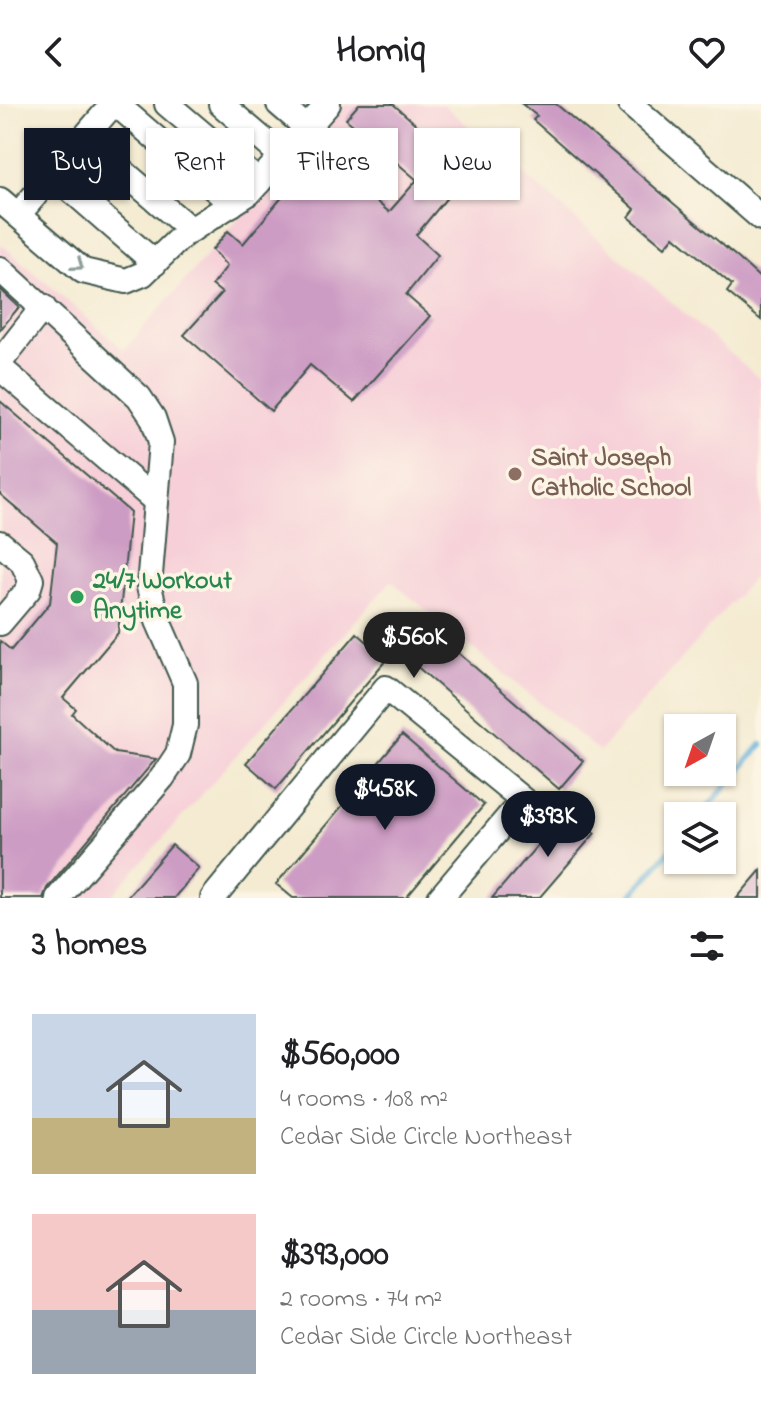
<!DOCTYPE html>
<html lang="en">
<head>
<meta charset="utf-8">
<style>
  :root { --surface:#fff; --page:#f2f2f2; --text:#202124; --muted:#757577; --accent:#111827 }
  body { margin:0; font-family:"Indie Flower",sans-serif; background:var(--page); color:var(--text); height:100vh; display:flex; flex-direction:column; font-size:30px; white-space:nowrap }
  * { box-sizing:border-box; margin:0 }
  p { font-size:26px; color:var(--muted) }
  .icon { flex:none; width:44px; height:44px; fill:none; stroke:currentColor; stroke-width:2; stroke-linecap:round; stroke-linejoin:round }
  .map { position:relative; height:794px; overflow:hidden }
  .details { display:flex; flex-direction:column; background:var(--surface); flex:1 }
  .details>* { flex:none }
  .hud { position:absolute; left:24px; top:24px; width:714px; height:72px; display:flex; gap:16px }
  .needle { width:52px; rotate:220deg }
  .controls { position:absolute; left:664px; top:610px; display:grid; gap:16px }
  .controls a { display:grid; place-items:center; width:72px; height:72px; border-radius:0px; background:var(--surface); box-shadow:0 2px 6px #0004; font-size:40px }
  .price { position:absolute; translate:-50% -68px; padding:0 18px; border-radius:28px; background:var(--accent); color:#fff; font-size:26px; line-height:52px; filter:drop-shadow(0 2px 4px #0008) }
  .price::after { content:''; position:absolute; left:50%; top:48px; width:24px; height:18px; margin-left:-12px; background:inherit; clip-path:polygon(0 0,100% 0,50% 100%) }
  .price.active { background:#222; color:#fff }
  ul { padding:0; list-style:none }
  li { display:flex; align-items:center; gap:24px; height:200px; padding:0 32px }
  li span { display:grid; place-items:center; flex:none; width:224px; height:160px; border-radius:0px; color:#555 }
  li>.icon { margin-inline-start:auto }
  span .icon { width:96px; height:96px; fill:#fffc; stroke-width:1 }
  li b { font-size:34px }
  h2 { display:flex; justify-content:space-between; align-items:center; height:96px; padding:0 32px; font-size:34px }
  .tag { padding:0 28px; border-radius:0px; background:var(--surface); box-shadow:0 2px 6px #0004; font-size:28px; line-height:72px }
  .tag.active { background:var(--accent); color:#fff }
  header { display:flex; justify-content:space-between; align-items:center; height:104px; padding:0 32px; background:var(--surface); font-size:36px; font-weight:700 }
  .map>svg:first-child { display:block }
  .built { fill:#f6cfd8 }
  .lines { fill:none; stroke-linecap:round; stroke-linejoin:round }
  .stream { stroke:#60afda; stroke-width:6 }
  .building { fill:#cd9cc4 }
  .minor-casing { stroke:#3f574c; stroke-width:28 }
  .minor { stroke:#fff; stroke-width:24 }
  .oneway { stroke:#8f9e9a }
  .education-dot { fill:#8d6e63; stroke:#fcf5e5; stroke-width:3 }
  .leisure-dot { fill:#2e9e5b; stroke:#fcf5e5; stroke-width:3 }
  .labels { text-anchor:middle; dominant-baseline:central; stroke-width:7; stroke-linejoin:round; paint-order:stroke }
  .education-label { font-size:26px; font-weight:bold; fill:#785e54; stroke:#fcf5e5; text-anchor:start }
  .leisure-label { font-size:26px; font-weight:bold; fill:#27864d; stroke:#fcf5e5; text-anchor:start }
</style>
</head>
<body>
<header><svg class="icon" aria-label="back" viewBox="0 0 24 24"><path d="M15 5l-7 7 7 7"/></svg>Homiq<svg class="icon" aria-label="heart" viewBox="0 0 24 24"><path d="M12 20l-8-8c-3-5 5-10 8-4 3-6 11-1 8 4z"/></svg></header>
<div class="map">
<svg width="761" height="794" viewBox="0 0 761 794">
  <rect width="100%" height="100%" fill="#fcf5e5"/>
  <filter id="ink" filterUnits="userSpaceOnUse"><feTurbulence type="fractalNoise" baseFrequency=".0125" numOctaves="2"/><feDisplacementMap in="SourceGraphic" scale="16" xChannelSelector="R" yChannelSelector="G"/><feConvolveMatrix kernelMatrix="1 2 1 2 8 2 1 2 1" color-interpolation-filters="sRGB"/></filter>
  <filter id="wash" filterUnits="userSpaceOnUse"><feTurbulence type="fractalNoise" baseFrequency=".006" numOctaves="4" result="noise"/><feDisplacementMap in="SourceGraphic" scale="32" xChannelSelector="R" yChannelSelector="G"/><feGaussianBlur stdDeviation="1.8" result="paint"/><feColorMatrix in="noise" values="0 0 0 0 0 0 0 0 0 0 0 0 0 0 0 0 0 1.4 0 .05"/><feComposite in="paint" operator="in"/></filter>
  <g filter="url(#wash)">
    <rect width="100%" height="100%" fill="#f4ebd2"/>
    <!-- built -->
    <path class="built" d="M 339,0 L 443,0 L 761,276 L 761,465 L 599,648 L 391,477 L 110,794 L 0,794 L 0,139 L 124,246 Z"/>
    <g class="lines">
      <!-- stream -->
      <g class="stream">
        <path d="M 700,712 L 761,641"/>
        <path d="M 629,794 L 678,737"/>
      </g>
    </g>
    <g id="blocks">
      <!-- building -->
      <g class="building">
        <path d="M 359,0 L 393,0 L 469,67 L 416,131 L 438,151 L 406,191 L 430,212 L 354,298 L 310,261 L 271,307 L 184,231 L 222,189 L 212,181 L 227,162 L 212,146 L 228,127 L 243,140 L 319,49 L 389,108 L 417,76 L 346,15 Z"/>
        <path d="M 522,0 L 556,0 L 738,154 L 761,175 L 761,216 L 727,188 L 732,181 L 674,132 L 665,143 L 629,113 L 635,105 L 533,16 L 537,12 Z"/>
        <path d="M 0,185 L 19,203 L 0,226 Z"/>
        <path d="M 0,297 L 130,408 L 118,529 L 63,594 L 76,605 L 72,610 L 115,649 L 156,655 L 47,784 L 43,794 L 0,794 L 0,537 L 11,546 L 50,499 L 57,439 L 0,390 Z"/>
        <path d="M 417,513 L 583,657 L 559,685 L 392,541 Z"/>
        <path d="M 357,529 L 387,555 L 276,685 L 246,659 Z"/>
        <path d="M 402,631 L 484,701 L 406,794 L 293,794 L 276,780 Z"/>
        <path d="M 568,706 L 595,729 L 539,794 L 492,794 Z"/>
        <path d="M 172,741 L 199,764 L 174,794 L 126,794 Z"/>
        <path d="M 761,766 L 761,794 L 737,794 Z"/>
      </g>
    </g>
  </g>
  <g filter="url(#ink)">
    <use href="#blocks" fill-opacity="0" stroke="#3f574c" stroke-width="2"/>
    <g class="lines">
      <defs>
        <g id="minor">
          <path d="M 116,0 L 232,100"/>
          <path d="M 167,0 L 259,78"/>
          <path d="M 221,0 L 282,52"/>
          <path d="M 279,0 L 307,24"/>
          <path d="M 630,0 L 761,114"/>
          <path d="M 84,34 L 191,126"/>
          <path d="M 53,70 L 155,159"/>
          <path d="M 0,96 L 83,167 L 126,177 L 143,170 L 183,131 L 249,89 L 328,0"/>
          <path d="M 18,111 L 113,0"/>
          <path d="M 0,165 L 139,293 L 153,314 L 161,338 L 149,483 L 158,517 L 185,579 L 185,621 L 178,650 L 162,674 L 58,794"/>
          <path d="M 0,258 L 43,203"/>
          <path d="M 0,264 L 156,397"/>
          <path d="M 0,439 L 22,457 L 31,476 L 28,486 L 0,519"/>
          <path d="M 213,794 L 386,584 L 523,696 L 440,794"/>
        </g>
      </defs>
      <!-- minor casing -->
      <use href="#minor" class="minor-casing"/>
      <!-- minor -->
      <use href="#minor" class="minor"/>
    </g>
    <!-- one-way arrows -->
    <defs><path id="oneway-chevron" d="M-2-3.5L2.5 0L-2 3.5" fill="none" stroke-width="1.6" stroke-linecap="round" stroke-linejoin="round" transform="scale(2)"/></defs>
    <use class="oneway" href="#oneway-chevron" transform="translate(78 161) rotate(36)"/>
  </g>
  <!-- markers -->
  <circle class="education-dot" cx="515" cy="370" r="8"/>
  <circle class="leisure-dot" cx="77" cy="493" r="8"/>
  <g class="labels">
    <!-- education labels -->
    <g class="education-label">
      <text x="531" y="355">Saint Joseph<tspan x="531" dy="30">Catholic School</tspan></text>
    </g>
    <!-- leisure labels -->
    <g class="leisure-label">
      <text x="93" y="478">24/7 Workout<tspan x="93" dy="30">Anytime</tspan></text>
    </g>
  </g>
</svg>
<div class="controls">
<a><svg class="needle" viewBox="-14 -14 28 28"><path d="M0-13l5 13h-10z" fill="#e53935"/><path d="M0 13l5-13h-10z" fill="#757577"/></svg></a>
<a><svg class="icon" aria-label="layers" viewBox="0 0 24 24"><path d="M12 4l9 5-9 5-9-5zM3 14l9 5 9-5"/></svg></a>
</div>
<b class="price active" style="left:414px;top:576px">$560K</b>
<b class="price" style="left:385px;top:728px">$458K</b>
<b class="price" style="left:548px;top:755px">$393K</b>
<div class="hud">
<a class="tag active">Buy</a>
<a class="tag">Rent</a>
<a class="tag">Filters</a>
<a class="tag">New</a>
</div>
</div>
<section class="details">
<h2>3 homes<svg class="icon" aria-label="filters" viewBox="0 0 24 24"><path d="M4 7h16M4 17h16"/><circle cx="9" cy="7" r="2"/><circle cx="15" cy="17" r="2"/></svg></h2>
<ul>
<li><span style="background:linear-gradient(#c9d6e8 65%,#c2b280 0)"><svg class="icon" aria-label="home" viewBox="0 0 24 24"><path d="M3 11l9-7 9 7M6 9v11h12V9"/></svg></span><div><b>$560,000</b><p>4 rooms · 108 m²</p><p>Cedar Side Circle Northeast</p></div></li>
<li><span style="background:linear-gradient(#f6c9c9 60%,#9aa5b1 0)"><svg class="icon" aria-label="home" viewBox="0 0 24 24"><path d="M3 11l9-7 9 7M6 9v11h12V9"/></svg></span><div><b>$393,000</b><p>2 rooms · 74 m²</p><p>Cedar Side Circle Northeast</p></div></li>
</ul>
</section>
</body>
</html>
